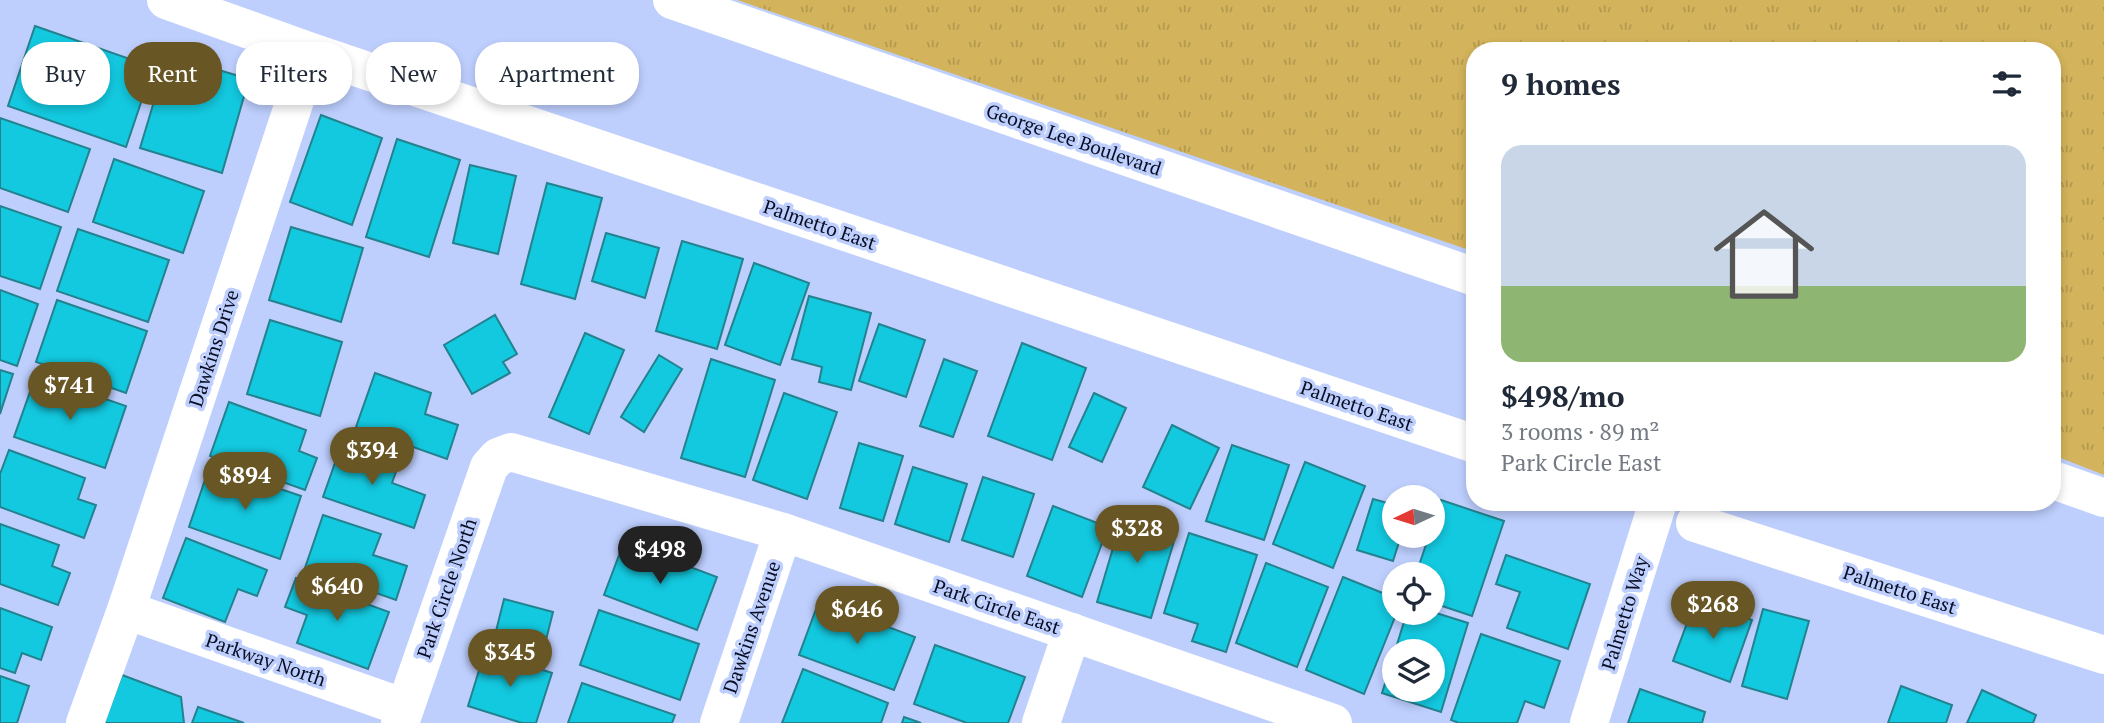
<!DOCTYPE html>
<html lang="en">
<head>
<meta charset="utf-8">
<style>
  :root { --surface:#fff; --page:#f6f6f7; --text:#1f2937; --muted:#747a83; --accent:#685624 }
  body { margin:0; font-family:"PT Serif",serif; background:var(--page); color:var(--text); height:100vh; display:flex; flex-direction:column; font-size:26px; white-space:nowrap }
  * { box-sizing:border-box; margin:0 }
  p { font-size:23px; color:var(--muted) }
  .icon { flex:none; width:38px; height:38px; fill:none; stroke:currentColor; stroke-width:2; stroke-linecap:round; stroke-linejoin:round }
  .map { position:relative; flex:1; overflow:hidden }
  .drawer { position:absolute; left:1466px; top:42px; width:595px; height:469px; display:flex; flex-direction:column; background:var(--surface); border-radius:28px; box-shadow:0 4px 10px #0003 }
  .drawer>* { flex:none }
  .top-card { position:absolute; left:21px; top:42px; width:665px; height:63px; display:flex; gap:14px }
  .needle { width:46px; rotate:266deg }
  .tools { position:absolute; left:1382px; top:485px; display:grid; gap:14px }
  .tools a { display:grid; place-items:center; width:63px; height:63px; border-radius:50%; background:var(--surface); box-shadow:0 4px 10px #0003; font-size:35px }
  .price { position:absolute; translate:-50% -60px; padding:0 16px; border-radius:24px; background:var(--accent); color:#fff; font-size:23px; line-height:46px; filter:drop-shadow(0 2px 4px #0008) }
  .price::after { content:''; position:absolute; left:50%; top:42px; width:21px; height:16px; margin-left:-10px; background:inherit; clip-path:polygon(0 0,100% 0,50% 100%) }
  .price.current { background:#222; color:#fff }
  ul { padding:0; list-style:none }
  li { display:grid; align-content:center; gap:14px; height:371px; padding:0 35px }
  li span { display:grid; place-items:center; height:217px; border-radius:21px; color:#555 }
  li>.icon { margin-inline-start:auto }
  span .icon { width:126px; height:126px; fill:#fffc; stroke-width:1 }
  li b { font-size:30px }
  h2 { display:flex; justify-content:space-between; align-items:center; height:84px; padding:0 35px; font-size:30px }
  .pill { padding:0 24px; border-radius:28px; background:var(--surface); box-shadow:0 4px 10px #0003; font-size:24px; line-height:63px }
  .pill.current { background:var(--accent); color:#fff }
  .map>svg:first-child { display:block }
  .park { fill:url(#park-tufts) }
  .building { fill:#13c9e0; stroke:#24818e; stroke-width:2 }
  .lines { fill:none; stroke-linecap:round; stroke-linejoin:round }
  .minor { stroke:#fff; stroke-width:38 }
  .secondary { stroke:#fff; stroke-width:38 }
  .labels { text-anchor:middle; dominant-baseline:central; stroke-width:7; stroke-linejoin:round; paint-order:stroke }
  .street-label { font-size:19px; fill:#080d21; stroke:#becffe }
</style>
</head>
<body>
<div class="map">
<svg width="2104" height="723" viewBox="0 0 2104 723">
  <defs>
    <pattern id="park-tufts" width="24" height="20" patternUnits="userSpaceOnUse" patternTransform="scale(1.75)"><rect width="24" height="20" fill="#d3b35b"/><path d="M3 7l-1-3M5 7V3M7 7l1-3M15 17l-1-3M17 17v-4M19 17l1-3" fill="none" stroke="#b4994f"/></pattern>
  </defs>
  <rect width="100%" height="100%" fill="#becffe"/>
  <!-- park -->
  <path class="park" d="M 737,0 L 2104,0 L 2104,475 L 2053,455 L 2053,51 L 1475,51 L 1475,252 Z"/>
  <!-- building -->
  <g class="building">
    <path d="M 35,26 L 153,67 L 126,147 L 8,106 Z"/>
    <path d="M 168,55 L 249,79 L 222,173 L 140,148 Z"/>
    <path d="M 321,115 L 382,138 L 352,225 L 290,202 Z"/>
    <path d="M 0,118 L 90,149 L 68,212 L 0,188 Z"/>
    <path d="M 397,139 L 460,160 L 429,257 L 366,237 Z"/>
    <path d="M 114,159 L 204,191 L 183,253 L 93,222 Z"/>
    <path d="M 470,165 L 516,176 L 498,254 L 453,243 Z"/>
    <path d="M 547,183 L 602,198 L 575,299 L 521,284 Z"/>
    <path d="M 0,206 L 61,227 L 40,289 L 0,276 Z"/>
    <path d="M 291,227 L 363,248 L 341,322 L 269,300 Z"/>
    <path d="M 78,229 L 169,260 L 148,322 L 57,291 Z"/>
    <path d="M 606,233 L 659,248 L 645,298 L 592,281 Z"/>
    <path d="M 682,241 L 743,259 L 717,349 L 656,331 Z"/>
    <path d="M 754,263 L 809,283 L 780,365 L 725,345 Z"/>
    <path d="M 0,290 L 38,304 L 17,366 L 0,360 Z"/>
    <path d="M 809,296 L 871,313 L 851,390 L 819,382 L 822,367 L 792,359 Z"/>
    <path d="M 57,300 L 147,331 L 126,393 L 36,362 Z"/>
    <path d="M 495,315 L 517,354 L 503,362 L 510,373 L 472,394 L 444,345 Z"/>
    <path d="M 270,320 L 342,342 L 320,416 L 247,394 Z"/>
    <path d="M 879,324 L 925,340 L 906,397 L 859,381 Z"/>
    <path d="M 585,333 L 624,350 L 589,434 L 549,417 Z"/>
    <path d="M 1022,343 L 1086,368 L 1052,460 L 988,436 Z"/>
    <path d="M 659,355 L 682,369 L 644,432 L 621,417 Z"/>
    <path d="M 711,359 L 775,380 L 745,477 L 681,458 Z"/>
    <path d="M 944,359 L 977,371 L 953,437 L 920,426 Z"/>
    <path d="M 0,370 L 13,374 L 0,414 Z"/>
    <path d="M 375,373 L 431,393 L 425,414 L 458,425 L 447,459 L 356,427 Z"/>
    <path d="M 36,375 L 126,406 L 105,468 L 14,437 Z"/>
    <path d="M 784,393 L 837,412 L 807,499 L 753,480 Z"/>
    <path d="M 1094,393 L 1126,408 L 1102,462 L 1069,447 Z"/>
    <path d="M 229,402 L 306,430 L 299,451 L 317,458 L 305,490 L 210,456 Z"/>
    <path d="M 1172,425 L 1219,448 L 1190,509 L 1143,487 Z"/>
    <path d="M 342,443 L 399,463 L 392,483 L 425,495 L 414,528 L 323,497 Z"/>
    <path d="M 859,443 L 903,456 L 883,521 L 840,508 Z"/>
    <path d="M 1232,445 L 1289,465 L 1264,540 L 1206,521 Z"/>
    <path d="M 9,450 L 85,478 L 78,499 L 96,505 L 84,538 L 0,507 L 0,474 Z"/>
    <path d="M 1305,462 L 1365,486 L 1333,568 L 1273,544 Z"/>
    <path d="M 210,465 L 301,496 L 280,559 L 189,527 Z"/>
    <path d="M 913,467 L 967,484 L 949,542 L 895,524 Z"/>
    <path d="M 983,477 L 1034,494 L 1013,557 L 962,540 Z"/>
    <path d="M 1373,499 L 1395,505 L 1395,536 L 1401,536 L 1393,561 L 1357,550 Z"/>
    <path d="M 1441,500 L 1504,521 L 1472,616 L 1433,603 L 1433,574 L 1416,574 L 1429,536 L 1433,536 L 1433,524 Z"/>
    <path d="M 1053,506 L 1108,527 L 1082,597 L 1027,576 Z"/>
    <path d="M 1124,511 L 1178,528 L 1151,618 L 1097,602 Z"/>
    <path d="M 323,515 L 381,534 L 373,555 L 407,566 L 396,600 L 305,568 Z"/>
    <path d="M 0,524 L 59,545 L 52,566 L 70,573 L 58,605 L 0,584 Z"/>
    <path d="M 1189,533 L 1257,555 L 1226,652 L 1192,641 L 1198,624 L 1164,613 Z"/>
    <path d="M 186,538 L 267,570 L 257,596 L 238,589 L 225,622 L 163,598 Z"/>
    <path d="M 624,542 L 717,577 L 697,630 L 604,595 Z"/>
    <path d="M 1506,555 L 1590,584 L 1568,649 L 1507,628 L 1520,592 L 1496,584 Z"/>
    <path d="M 1266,563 L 1328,587 L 1297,667 L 1236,643 Z"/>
    <path d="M 1343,577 L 1395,598 L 1395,612 L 1397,612 L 1364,694 L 1306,670 Z"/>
    <path d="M 296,578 L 389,612 L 368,669 L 297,643 L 307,615 L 285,607 Z"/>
    <path d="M 504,599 L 553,612 L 544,648 L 495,635 Z"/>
    <path d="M 1696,599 L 1752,620 L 1730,682 L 1673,661 Z"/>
    <path d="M 819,601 L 915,637 L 894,690 L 799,655 Z"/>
    <path d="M 0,608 L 52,627 L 41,660 L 22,653 L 15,673 L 0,668 Z"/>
    <path d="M 1763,609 L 1809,621 L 1787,699 L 1742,686 Z"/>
    <path d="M 599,610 L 699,644 L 680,700 L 580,665 Z"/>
    <path d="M 1407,612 L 1433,612 L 1468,623 L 1441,712 L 1382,693 L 1395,652 L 1395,690 L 1433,690 L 1433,651 L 1395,651 Z"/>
    <path d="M 1481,634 L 1560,661 L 1544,708 L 1525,701 L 1517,723 L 1459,723 L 1451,720 Z"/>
    <path d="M 935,645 L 1025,677 L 1008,723 L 967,723 L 914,704 Z"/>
    <path d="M 485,651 L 552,673 L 536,723 L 522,723 L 468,706 Z"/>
    <path d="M 803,669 L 888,703 L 881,723 L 782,723 Z"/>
    <path d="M 122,675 L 181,697 L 184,723 L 104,723 Z"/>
    <path d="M 0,676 L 29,686 L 17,723 L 0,723 Z"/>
    <path d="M 582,683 L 675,715 L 672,723 L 568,723 Z"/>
    <path d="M 1901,686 L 1952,705 L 1946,723 L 1888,723 Z"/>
    <path d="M 1640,689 L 1705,712 L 1702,723 L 1628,723 Z"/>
    <path d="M 1982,690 L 2036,715 L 2033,723 L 1967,723 Z"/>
    <path d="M 198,707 L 244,723 L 192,723 Z"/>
    <path d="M 904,717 L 921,723 L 902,723 Z"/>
  </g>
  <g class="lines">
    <!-- minor -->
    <g class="minor">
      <path d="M 166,0 L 311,52 L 1475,444"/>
      <path d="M 1695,523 L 2104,655"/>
      <path d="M 126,610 L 405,708"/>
      <path d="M 85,723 L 126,610 L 311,52"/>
      <path d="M 400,723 L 489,467 L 498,457 L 511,452 L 783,532 L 1333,723"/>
      <path d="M 719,723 L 783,532"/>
      <path d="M 1041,723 L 1072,632"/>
      <path d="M 1589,723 L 1658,502"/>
    </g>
    <!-- secondary -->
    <g class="secondary">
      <path d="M 672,0 L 1475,277"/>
      <path d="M 2053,480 L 2104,498"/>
    </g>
  </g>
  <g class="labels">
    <!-- street labels -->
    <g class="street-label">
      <text transform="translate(1074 139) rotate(19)">George Lee Boulevard</text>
      <text transform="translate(820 224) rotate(19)">Palmetto East</text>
      <text transform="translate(213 348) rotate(-72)">Dawkins Drive</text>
      <text transform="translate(1357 405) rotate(19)">Palmetto East</text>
      <text transform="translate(446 588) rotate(-71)">Park Circle North</text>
      <text transform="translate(1900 589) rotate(18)">Palmetto East</text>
      <text transform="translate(997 606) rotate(19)">Park Circle East</text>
      <text transform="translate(1624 613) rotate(-73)">Palmetto Way</text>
      <text transform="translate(751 627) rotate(-71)">Dawkins Avenue</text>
      <text transform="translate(266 659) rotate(19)">Parkway North</text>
    </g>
  </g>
</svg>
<div class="tools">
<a><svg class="needle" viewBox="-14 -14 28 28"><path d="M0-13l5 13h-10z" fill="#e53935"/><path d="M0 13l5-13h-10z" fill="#747a83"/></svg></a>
<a><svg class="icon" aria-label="locate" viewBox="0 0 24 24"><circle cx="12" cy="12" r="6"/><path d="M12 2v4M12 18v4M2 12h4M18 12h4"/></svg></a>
<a><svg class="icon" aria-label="layers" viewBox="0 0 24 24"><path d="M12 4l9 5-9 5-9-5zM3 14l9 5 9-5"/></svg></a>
</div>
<b class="price" style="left:70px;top:422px">$741</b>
<b class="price" style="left:372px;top:487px">$394</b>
<b class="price" style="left:245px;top:512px">$894</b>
<b class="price" style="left:1137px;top:565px">$328</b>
<b class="price current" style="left:660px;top:586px">$498</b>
<b class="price" style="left:337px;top:623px">$640</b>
<b class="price" style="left:1713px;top:641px">$268</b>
<b class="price" style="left:857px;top:646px">$646</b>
<b class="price" style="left:510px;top:689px">$345</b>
<div class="top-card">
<a class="pill">Buy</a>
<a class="pill current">Rent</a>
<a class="pill">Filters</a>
<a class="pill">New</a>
<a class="pill">Apartment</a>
</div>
<section class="drawer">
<h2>9 homes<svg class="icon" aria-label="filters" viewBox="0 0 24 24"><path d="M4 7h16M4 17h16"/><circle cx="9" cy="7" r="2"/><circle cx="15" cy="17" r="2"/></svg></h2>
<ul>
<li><span style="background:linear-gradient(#c9d6e8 65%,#8fb573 0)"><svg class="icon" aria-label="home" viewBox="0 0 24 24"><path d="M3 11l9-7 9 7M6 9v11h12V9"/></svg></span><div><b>$498/mo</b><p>3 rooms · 89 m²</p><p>Park Circle East</p></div></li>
</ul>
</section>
</div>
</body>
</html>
